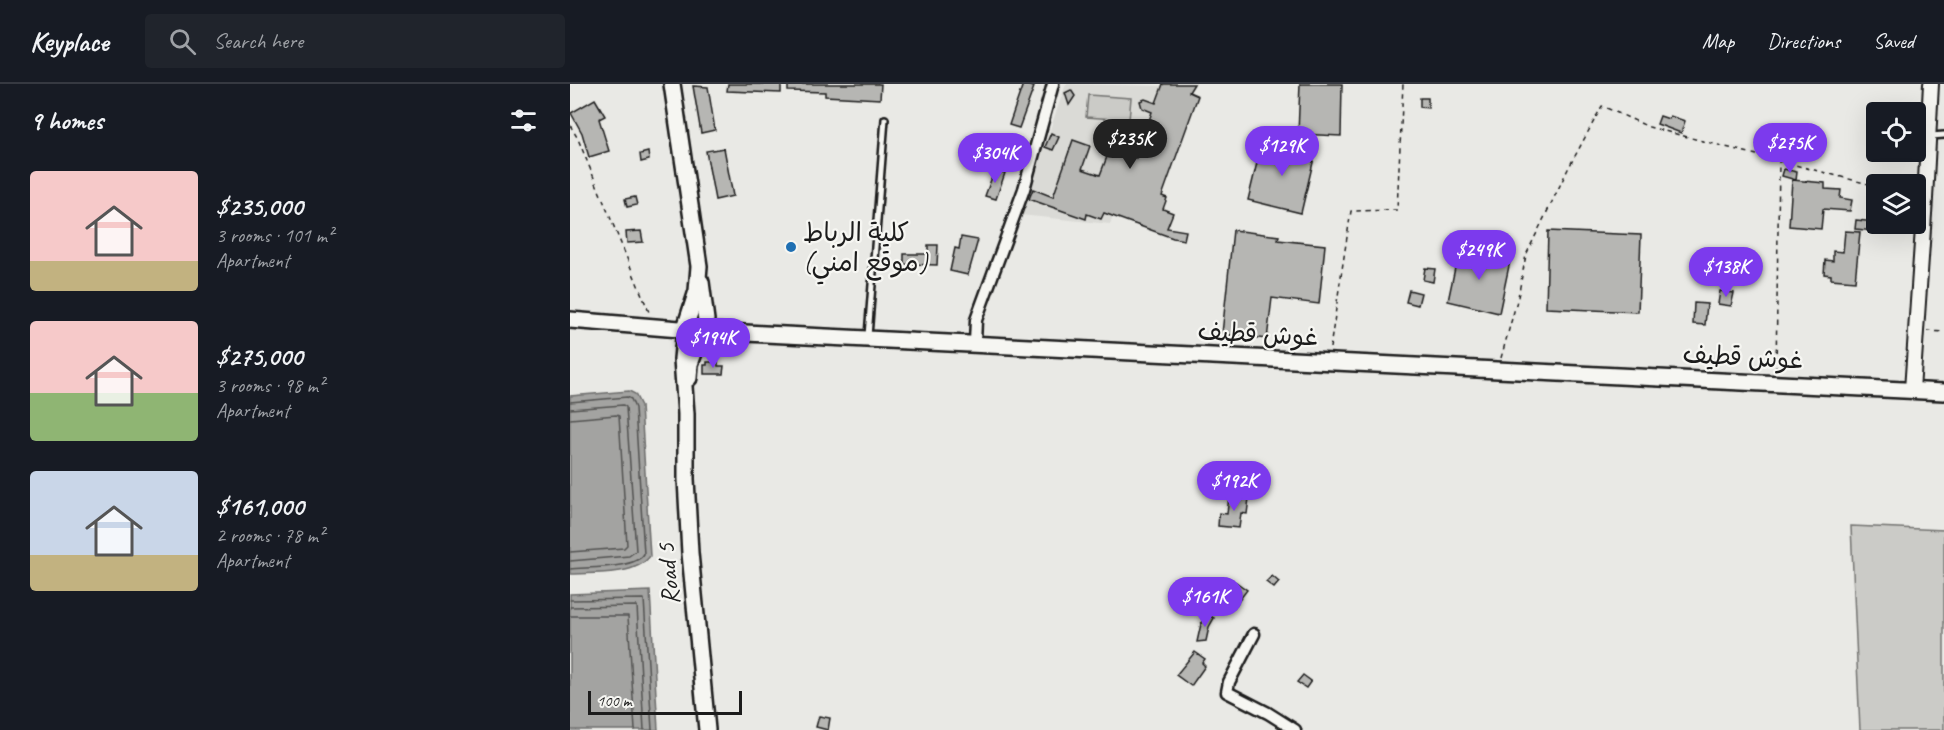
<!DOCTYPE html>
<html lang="en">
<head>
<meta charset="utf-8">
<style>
  :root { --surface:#171b24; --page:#20242c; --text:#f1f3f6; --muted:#9ea1a6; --line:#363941; --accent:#7c3aed }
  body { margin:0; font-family:Caveat,"Playpen Sans Arabic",sans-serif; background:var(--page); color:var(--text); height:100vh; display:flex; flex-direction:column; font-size:22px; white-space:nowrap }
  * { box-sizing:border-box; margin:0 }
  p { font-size:20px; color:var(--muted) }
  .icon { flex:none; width:33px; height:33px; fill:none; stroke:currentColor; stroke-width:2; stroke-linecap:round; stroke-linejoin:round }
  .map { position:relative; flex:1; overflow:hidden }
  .side { display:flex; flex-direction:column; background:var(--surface); width:570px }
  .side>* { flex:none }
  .buttons { position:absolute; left:1296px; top:18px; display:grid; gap:12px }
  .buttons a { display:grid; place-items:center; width:60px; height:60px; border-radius:6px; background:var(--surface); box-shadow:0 6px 24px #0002; font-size:30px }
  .scale { position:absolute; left:18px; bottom:15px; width:154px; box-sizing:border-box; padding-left:6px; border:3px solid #1c1c1c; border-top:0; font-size:16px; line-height:21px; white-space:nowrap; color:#1c1c1c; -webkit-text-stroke:4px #f6f6f2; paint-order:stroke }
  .price { position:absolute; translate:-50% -51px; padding:0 14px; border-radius:21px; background:var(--accent); color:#fff; font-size:20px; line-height:39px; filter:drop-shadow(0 2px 3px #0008) }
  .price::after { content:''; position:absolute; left:50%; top:36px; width:18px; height:14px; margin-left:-9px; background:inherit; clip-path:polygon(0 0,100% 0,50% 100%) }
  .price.current { background:#222; color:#fff }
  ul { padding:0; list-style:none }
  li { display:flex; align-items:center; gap:18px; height:150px; padding:0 30px }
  li span { display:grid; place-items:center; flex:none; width:168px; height:120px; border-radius:6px; color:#555 }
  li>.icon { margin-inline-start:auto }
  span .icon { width:72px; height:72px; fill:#fffc; stroke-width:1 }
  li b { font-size:26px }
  h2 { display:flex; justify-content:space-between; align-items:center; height:72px; padding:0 30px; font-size:26px }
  header { display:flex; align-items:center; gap:36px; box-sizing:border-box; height:84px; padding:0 30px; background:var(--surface); border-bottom:2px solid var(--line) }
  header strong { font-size:28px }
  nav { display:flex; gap:33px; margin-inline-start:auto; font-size:21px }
  .search { width:420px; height:54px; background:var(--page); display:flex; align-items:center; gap:15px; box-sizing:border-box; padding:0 21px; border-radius:6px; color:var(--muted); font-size:22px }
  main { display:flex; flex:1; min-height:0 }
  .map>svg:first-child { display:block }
  .built { fill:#dadad6 }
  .green { fill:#cbcbc7; stroke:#747472; stroke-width:1.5 }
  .water { fill:#a3a3a1; stroke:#6d6d6c; stroke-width:1.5 }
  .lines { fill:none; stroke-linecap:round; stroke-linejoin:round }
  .shore { stroke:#525251; stroke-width:1.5 }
  .building { fill:#b6b6b3; stroke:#1c1c1c; stroke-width:1.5 }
  .service-casing { stroke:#1c1c1c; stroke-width:10 }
  .minor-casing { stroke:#1c1c1c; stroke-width:15 }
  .tertiary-casing { stroke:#1c1c1c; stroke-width:18 }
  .secondary-casing { stroke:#1c1c1c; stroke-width:20 }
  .path { stroke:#1c1c1c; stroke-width:1.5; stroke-dasharray:4.5 4.5; stroke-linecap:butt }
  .service { stroke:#f6f6f2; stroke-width:5 }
  .minor { stroke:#f6f6f2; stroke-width:10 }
  .tertiary { stroke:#f6f6f2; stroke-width:14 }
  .secondary { stroke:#f6f6f2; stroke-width:15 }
  .poi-dot { fill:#1f6fb2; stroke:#f6f6f2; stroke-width:2 }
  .labels { text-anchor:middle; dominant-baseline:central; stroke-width:4.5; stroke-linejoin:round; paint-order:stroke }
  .poi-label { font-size:26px; fill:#1c1c1c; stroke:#f6f6f2; text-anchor:start }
  .street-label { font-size:26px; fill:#1c1c1c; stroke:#f6f6f2 }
</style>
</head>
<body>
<header>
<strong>Keyplace</strong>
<div class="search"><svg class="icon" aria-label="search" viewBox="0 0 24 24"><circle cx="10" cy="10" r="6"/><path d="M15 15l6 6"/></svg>Search here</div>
<nav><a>Map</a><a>Directions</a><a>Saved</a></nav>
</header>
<main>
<section class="side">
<h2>9 homes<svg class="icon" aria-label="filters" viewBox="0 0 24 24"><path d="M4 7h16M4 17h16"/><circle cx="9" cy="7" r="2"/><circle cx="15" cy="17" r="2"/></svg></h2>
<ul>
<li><span style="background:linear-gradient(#f6c9c9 75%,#c2b280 0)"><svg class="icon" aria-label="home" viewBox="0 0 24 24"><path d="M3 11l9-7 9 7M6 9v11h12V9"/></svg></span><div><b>$235,000</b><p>3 rooms · 101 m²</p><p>Apartment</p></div></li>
<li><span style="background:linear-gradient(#f6c9c9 60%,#8fb573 0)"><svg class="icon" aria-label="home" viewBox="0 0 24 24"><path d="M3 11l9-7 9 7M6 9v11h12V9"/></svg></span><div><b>$275,000</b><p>3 rooms · 98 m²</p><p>Apartment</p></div></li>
<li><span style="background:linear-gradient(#c9d6e8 70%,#c2b280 0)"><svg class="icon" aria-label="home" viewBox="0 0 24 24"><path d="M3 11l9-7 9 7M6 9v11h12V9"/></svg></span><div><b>$161,000</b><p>2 rooms · 78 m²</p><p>Apartment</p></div></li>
</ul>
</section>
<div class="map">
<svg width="1374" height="646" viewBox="0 0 1374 646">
  <rect width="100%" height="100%" fill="#e9e9e5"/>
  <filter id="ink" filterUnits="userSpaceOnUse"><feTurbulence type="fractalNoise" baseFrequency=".0167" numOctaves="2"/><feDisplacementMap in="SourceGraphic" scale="12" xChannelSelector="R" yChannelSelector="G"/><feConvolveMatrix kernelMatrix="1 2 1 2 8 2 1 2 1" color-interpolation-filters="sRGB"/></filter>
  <g filter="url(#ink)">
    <!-- built -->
    <path class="built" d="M 496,0 L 591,2 L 540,140 L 450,131 Z"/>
    <!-- green -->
    <g class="green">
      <path d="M 518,11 L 561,14 L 559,36 L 516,33 Z"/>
      <path d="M 1281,442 L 1374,446 L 1374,646 L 1290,646 Z"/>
    </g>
    <!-- water -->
    <g class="water">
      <path d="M 59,307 L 65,310 L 71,322 L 80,472 C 66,492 23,489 0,490 L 0,312 Z"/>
      <path d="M 80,507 L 88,646 L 0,646 L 0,510 Z"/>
    </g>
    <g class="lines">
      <!-- shore -->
      <g class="shore">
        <path d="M 0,318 L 57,313 L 61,315 L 65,324 L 74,470 C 65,485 18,483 0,485"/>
        <path d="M 0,325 L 53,321 L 56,323 L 66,467 L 59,472 L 0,477"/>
        <path d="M 0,335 L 46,331 L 49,332 L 57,461 L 54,464 L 0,468"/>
        <path d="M 0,516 L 74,515 L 82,646"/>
        <path d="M 0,523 L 67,522 L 74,646"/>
        <path d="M 0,532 L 58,532 L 65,646"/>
      </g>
    </g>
    <!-- building -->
    <g class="building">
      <path d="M 158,0 L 211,0 L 211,9 L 157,7 Z"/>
      <path d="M 218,0 L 311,0 L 310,15 L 255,12 L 255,8 L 218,7 Z"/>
      <path d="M 453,0 L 464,3 L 449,44 L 439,41 Z"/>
      <path d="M 593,0 L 624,0 L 619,8 L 628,12 L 592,112 L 597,114 L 593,125 L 603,129 L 597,144 L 616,147 L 614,156 L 603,154 L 534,129 L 531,135 L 517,130 L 516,135 L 459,115 L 463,105 L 483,113 L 503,56 L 520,62 L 512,85 L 530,91 L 540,65 L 566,74 L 582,28 L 572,24 L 570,17 L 575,15 L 586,19 Z"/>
      <path d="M 730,0 L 772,0 L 771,52 L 728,50 Z"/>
      <path d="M 123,2 L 138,3 L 145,46 L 131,49 Z"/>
      <path d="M 501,6 L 505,12 L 499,21 L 495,9 Z"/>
      <path d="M 850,14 L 858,14 L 858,24 L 850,23 Z"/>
      <path d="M 25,15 L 35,32 L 29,35 L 39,67 L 19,73 L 12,49 L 1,29 Z"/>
      <path d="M 1090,32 L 1099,35 L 1100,32 L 1115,37 L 1111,49 L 1087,40 Z"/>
      <path d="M 481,49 L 489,53 L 483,66 L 475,63 Z"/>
      <path d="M 692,58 L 745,70 L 731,129 L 678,116 Z"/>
      <path d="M 154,64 L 163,112 L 145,116 L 136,67 Z"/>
      <path d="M 78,68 L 79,76 L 71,78 L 70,70 Z"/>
      <path d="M 425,85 L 435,89 L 426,115 L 415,112 Z"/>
      <path d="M 1214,85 L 1227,88 L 1226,96 L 1212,92 Z"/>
      <path d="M 1222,96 L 1255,99 L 1255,105 L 1271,106 L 1270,114 L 1282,116 L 1280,127 L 1253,125 L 1251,145 L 1219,142 Z"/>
      <path d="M 65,113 L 67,121 L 57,123 L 55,115 Z"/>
      <path d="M 1286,136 L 1306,138 L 1306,147 L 1285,145 Z"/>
      <path d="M 663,146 L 709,152 L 708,156 L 755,161 L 749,220 L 702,214 L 697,255 L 652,250 Z"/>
      <path d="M 71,147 L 73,158 L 57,159 L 56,148 Z"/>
      <path d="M 978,147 L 1071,151 L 1068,228 L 976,224 Z"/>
      <path d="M 1275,147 L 1290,148 L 1285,197 L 1261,195 L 1261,191 L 1254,190 L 1255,176 L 1263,177 L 1263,167 L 1273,168 Z"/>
      <path d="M 391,153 L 408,156 L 398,191 L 380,187 L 385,164 L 389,165 Z"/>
      <path d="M 358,161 L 368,161 L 367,181 L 334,180 L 334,170 L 358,170 Z"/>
      <path d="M 889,165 L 940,177 L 929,229 L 878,217 Z"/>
      <path d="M 855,184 L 865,185 L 863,198 L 853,196 Z"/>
      <path d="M 839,206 L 851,209 L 848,221 L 836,218 Z"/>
      <path d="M 1150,207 L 1164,209 L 1161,222 L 1148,220 Z"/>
      <path d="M 1124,219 L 1137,220 L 1135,241 L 1123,240 Z"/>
      <path d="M 137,278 L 148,278 L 148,282 L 154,282 L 153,290 L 134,290 L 134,281 L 137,281 Z"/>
      <path d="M 656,391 L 664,392 L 661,410 L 653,408 Z"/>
      <path d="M 659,412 L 679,414 L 677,430 L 671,429 L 669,444 L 648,442 L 649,429 L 657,430 Z"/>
      <path d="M 702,492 L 709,498 L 704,504 L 696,498 Z"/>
      <path d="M 666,498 L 677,506 L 664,523 L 655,516 Z"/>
      <path d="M 636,530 L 644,534 L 639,543 L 636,557 L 627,558 L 631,540 Z"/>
      <path d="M 625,568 L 635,575 L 632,579 L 635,582 L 621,602 L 606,591 Z"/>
      <path d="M 733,591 L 741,597 L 736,604 L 727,598 Z"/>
      <path d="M 249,632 L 260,634 L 258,646 L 246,643 Z"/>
    </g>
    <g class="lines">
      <defs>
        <g id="service">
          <path d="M 1361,52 L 1374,51"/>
          <path d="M 298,252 L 315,35"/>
        </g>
        <g id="minor">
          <path d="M 405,259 L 406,236 L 454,105 L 483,0"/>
          <path d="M 684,550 L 659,598 L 657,608 L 698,629 L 725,646"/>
        </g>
        <path id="tertiary" d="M 1342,306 L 1355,115 L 1361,0"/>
        <g id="secondary">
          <path d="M 102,0 L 129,182 L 127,207 L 115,244 L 112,275 L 116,330 L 116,395 L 120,469 L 137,646"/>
          <path d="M 0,236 L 134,247 L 1374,308"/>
          <path d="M 119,294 L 120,280 L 136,236 L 131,198"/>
        </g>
      </defs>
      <!-- service casing -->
      <use href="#service" class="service-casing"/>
      <!-- minor casing -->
      <use href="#minor" class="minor-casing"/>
      <!-- tertiary casing -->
      <use href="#tertiary" class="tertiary-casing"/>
      <!-- secondary casing -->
      <use href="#secondary" class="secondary-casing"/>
      <!-- path -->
      <g class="path">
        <path d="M 0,41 L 8,55 L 79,228"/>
        <path d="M 1357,247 L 1374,248"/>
        <path d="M 760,264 L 781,127 L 827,126 L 833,0"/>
        <path d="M 931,274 L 948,213 L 956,171 L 998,85 L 1032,22 L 1079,43 L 1306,102"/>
        <path d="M 1206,286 L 1209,78"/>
      </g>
      <!-- service -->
      <use href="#service" class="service"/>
      <!-- minor -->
      <use href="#minor" class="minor"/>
      <!-- tertiary -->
      <use href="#tertiary" class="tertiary"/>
      <!-- secondary -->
      <use href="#secondary" class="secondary"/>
    </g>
  </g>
  <!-- markers -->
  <circle class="poi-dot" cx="221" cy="163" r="6"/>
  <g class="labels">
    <!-- poi labels -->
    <g class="poi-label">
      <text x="233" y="148">كلية الرباط<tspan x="233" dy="30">(موقع امني)</tspan></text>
    </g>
    <!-- street labels -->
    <g class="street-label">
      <text transform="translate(688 250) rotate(3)">غوش قطيف</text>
      <text transform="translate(1173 273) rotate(3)">غوش قطيف</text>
      <text transform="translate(98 490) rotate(-95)">Road 5</text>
    </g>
  </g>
</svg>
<div class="buttons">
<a><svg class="icon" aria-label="locate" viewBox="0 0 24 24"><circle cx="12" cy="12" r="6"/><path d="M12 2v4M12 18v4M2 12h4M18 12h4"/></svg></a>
<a><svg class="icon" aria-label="layers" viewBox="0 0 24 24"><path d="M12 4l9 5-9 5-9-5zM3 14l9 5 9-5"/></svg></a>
</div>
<div class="scale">100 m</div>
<b class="price current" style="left:560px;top:86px">$235K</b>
<b class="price" style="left:1220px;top:90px">$275K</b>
<b class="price" style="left:712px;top:93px">$129K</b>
<b class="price" style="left:425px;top:100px">$304K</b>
<b class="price" style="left:909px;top:197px">$249K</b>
<b class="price" style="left:1156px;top:214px">$138K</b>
<b class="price" style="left:143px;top:285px">$194K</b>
<b class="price" style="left:664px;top:428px">$192K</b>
<b class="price" style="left:635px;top:544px">$161K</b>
</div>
</main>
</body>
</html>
